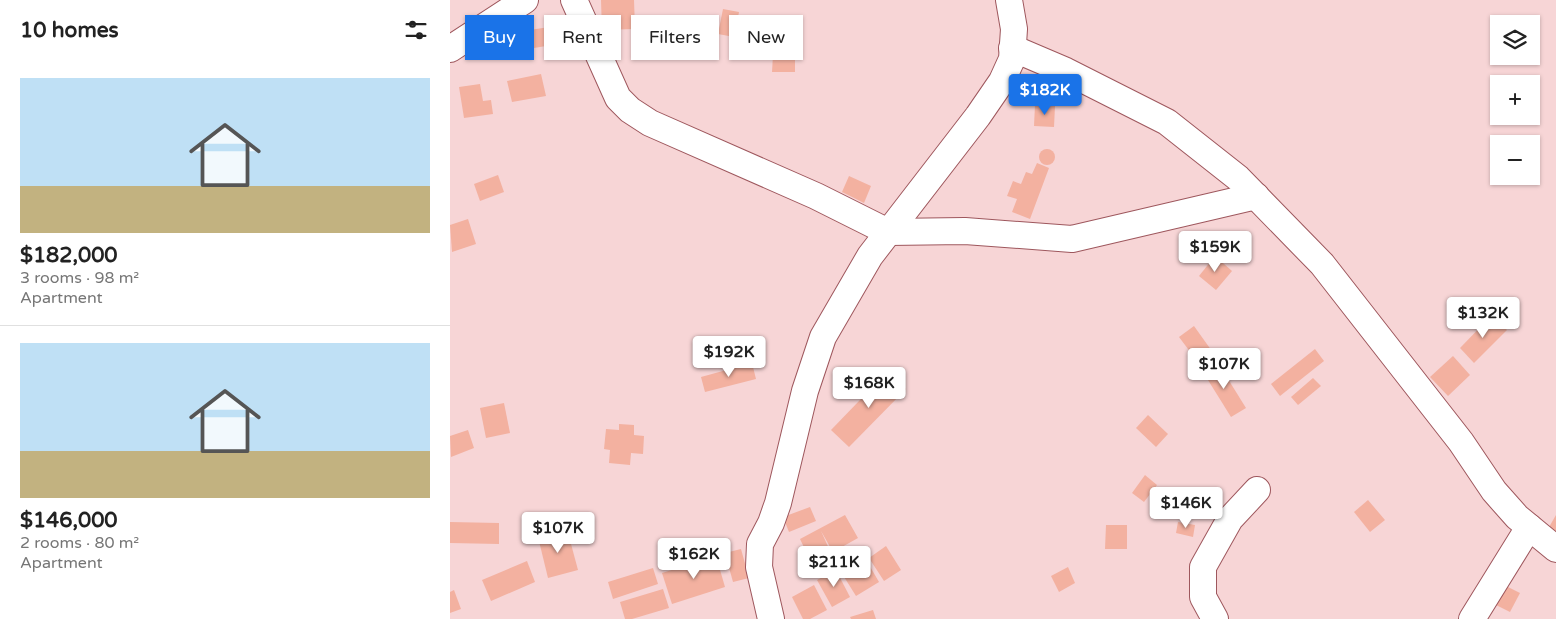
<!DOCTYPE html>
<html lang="en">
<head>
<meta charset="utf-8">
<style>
  :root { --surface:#fff; --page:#f6f6f6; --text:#222; --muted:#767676; --line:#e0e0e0; --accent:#1a73e8 }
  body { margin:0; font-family:"Varela Round",sans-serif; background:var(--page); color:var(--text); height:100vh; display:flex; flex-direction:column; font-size:19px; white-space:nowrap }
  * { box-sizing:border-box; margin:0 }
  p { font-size:16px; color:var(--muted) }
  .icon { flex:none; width:28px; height:28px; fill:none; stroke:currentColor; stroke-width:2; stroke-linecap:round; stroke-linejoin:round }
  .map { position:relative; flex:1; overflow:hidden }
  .side { display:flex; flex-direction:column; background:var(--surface); width:450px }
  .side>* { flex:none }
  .hud { position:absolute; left:15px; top:15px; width:475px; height:45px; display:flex; gap:10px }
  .buttons { position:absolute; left:1040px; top:15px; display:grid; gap:10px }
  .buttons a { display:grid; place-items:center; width:50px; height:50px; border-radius:0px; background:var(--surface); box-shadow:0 1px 4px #0004; font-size:25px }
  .price { position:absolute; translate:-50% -42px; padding:0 11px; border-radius:5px; background:#fff; color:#222; font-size:16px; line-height:32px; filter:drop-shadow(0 1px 2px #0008) }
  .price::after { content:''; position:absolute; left:50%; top:30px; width:15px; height:11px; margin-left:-8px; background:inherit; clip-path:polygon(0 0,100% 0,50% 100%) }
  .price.on { background:var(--accent); color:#fff }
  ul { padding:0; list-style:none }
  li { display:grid; align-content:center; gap:10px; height:265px; padding:0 20px }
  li+li { border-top:1px solid var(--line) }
  li span { display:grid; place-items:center; height:155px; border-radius:0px; color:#555 }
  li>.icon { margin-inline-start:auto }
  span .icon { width:90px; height:90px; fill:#fffc; stroke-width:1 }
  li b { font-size:21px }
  h2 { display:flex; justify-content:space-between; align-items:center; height:60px; padding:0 20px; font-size:21px }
  .chip { padding:0 18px; border-radius:0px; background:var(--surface); box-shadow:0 1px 4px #0004; font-size:18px; line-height:45px }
  .chip.on { background:var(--accent); color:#fff }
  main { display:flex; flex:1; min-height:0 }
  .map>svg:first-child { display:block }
  .building { fill:#f3b1a0 }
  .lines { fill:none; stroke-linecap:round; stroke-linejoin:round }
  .minor-casing { stroke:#9e575d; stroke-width:28 }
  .minor { stroke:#fff; stroke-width:26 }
</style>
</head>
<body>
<main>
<section class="side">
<h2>10 homes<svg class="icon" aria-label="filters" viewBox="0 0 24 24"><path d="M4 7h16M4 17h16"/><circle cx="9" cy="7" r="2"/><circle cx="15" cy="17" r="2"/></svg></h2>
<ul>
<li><span style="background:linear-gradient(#bfe0f5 70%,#c2b280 0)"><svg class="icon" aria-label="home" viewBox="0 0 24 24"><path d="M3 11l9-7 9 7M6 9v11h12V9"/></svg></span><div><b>$182,000</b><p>3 rooms · 98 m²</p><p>Apartment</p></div></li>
<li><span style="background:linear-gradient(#bfe0f5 70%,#c2b280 0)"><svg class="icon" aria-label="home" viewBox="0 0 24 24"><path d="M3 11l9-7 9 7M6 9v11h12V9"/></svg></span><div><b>$146,000</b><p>2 rooms · 80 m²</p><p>Apartment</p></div></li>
</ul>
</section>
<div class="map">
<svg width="1106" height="619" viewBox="0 0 1106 619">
  <rect width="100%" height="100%" fill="#f7d5d6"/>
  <!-- building -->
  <g class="building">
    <path d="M 151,0 L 184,0 L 185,29 L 152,30 Z"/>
    <path d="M 273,9 L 289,12 L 284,37 L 268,34 Z"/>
    <path d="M 99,27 L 102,45 L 84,48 L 80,30 Z"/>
    <path d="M 323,55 L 345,55 L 345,72 L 322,72 Z"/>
    <path d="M 91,74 L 96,96 L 62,102 L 57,81 Z"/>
    <path d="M 30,84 L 33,101 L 41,100 L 43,114 L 14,118 L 9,87 Z"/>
    <path d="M 585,105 L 605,106 L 604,127 L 584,126 Z"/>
    <circle cx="597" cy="157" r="8"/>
    <path d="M 587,163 L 599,168 L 580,219 L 562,212 L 567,199 L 557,196 L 563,181 L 571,184 L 576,172 L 582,174 Z"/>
    <path d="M 48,175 L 54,192 L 30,201 L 24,184 Z"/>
    <path d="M 399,176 L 421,186 L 414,203 L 392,192 Z"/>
    <path d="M 18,219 L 26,244 L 2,252 L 0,225 Z"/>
    <path d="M 765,256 L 782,271 L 766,290 L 749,276 Z"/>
    <path d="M 1042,315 L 1057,330 L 1024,363 L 1010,348 Z"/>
    <path d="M 744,326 L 764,354 L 750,365 L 729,337 Z"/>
    <path d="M 783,348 L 792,360 L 780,368 L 772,356 Z"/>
    <path d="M 865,349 L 874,361 L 830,396 L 821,384 Z"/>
    <path d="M 1003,356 L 1020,375 L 998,396 L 980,377 Z"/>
    <path d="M 302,363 L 306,379 L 255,392 L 251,377 Z"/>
    <path d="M 768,363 L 796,408 L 781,417 L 753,372 Z"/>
    <path d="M 438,371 L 456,389 L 399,447 L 381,430 Z"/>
    <path d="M 863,378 L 871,386 L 848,405 L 841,397 Z"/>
    <path d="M 54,403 L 60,433 L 36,438 L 30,408 Z"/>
    <path d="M 698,415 L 718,434 L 706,447 L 686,428 Z"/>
    <path d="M 169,424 L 184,425 L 184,435 L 194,436 L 193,454 L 181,453 L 180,465 L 159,463 L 160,450 L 154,449 L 156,429 L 169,430 Z"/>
    <path d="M 18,430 L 24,448 L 1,457 L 0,436 Z"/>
    <path d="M 695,475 L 707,485 L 694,502 L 682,493 Z"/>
    <path d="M 918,500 L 935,520 L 920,532 L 904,512 Z"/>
    <path d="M 360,507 L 366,521 L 339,532 L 333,517 Z"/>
    <path d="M 395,515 L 408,538 L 383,552 L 371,531 L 381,553 L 361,562 L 350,539 Z"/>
    <path d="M 1106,515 L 1106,540 L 1095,534 Z"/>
    <path d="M 0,522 L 49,523 L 49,544 L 0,543 Z"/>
    <path d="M 728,522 L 745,525 L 743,537 L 726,533 Z"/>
    <path d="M 656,525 L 677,525 L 677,549 L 655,549 Z"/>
    <path d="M 117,529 L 128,570 L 98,578 L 88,537 Z"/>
    <path d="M 436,546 L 451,570 L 434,581 L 419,558 Z"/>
    <path d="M 291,549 L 299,578 L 283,582 L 275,553 Z"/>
    <path d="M 266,556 L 275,587 L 222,604 L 212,573 Z"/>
    <path d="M 415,558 L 429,582 L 406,596 L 391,572 Z"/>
    <path d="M 77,561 L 85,582 L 41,601 L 32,580 Z"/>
    <path d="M 618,567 L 625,583 L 609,592 L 601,576 Z"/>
    <path d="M 203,568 L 208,584 L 163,599 L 158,582 Z"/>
    <path d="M 386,570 L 400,597 L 382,607 L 367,580 Z"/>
    <path d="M 364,585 L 377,610 L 360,619 L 353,619 L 342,597 Z"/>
    <path d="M 1054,585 L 1070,593 L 1060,612 L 1044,604 Z"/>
    <path d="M 213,589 L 219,608 L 182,619 L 175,619 L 170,602 Z"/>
    <path d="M 4,590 L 11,609 L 0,613 L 0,592 Z"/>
    <path d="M 423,610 L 426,619 L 401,619 L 400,617 Z"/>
  </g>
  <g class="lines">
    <defs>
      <g id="minor">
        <path d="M 124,0 L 168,98 L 180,110 L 200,123 L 366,196 L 438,232 L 515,231 L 622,239 L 806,196"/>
        <path d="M 562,48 L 616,71 L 717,122 L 788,178 L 872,264 L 1011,442 L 1044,491 L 1067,517 L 1106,549"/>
        <path d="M 0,49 L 75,0"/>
        <path d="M 321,619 L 309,567 L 310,544 L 321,523 L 328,503 L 355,391 L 373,337 L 420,256 L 528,116 L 552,81 L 562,59 L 564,29 L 559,0"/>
        <path d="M 765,619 L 753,597 L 753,567 L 780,519 L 807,490"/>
        <path d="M 1022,619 L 1079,527"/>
      </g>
    </defs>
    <!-- minor casing -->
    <use href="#minor" class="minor-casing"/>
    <!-- minor -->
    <use href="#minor" class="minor"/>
  </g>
</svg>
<div class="buttons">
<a><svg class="icon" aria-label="layers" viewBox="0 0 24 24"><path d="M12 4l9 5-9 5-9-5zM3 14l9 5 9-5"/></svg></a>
<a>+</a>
<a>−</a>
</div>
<b class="price on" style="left:595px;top:116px">$182K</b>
<b class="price" style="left:765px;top:273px">$159K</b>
<b class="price" style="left:1033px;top:339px">$132K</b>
<b class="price" style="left:279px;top:378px">$192K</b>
<b class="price" style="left:774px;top:390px">$107K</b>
<b class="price" style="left:419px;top:409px">$168K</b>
<b class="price" style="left:736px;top:529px">$146K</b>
<b class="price" style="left:108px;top:554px">$107K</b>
<b class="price" style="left:244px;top:580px">$162K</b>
<b class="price" style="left:384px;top:588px">$211K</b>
<div class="hud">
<a class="chip on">Buy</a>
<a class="chip">Rent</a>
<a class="chip">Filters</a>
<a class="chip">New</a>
</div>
</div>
</main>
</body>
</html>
